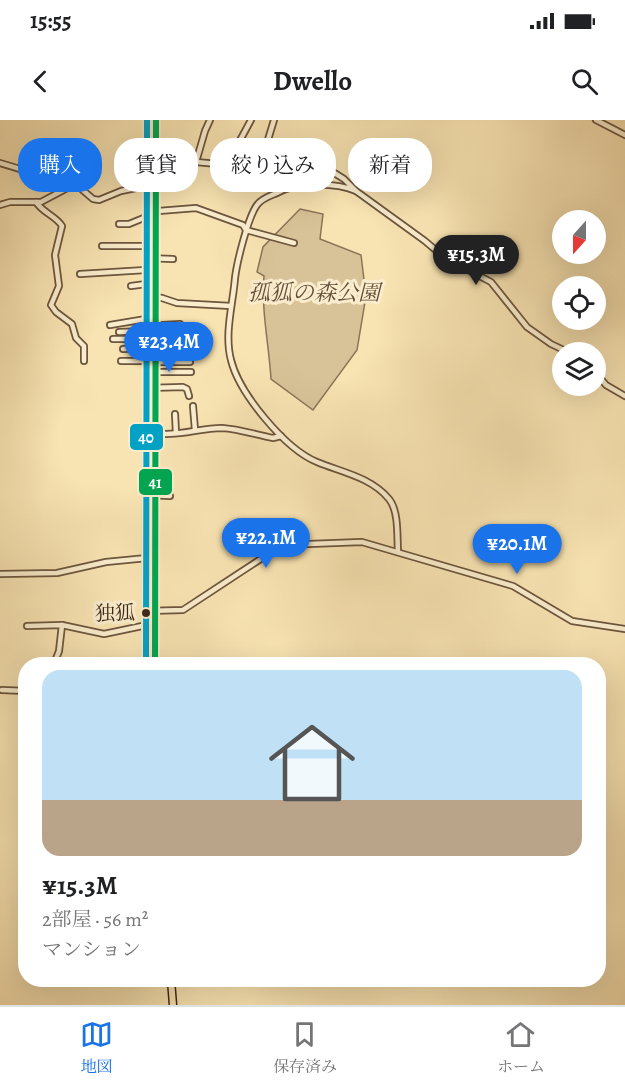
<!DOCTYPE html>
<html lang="ja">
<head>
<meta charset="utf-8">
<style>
  :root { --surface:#fff; --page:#f2f2f2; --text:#202124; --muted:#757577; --line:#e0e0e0; --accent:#1a73e8 }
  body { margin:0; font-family:Alegreya,"Noto Serif JP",serif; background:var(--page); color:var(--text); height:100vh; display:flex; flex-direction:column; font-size:22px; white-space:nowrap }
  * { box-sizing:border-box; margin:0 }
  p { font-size:20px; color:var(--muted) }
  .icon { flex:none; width:33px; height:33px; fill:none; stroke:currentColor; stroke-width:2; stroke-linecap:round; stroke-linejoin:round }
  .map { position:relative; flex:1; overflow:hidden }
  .panel { position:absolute; left:18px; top:537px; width:588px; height:330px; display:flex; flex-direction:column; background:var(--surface); border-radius:24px; box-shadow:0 6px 24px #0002 }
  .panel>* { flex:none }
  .hud { position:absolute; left:18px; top:18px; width:590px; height:54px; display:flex; gap:12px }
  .needle { width:39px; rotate:201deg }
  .tools { position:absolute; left:552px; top:90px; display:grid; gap:12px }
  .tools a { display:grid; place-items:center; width:54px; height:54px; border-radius:50%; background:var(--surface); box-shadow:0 6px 24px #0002; font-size:30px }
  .price { position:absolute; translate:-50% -51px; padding:0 14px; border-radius:21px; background:var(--accent); color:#fff; font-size:20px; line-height:39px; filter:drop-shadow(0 2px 3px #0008) }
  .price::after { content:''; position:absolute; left:50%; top:36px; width:18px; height:14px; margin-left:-9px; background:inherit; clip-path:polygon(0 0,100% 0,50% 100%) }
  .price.current { background:#222; color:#fff }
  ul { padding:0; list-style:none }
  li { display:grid; align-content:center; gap:12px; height:318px; padding:0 24px }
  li+li { border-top:2px solid var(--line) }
  li span { display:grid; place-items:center; height:186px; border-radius:18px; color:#555 }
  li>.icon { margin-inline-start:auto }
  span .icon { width:108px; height:108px; fill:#fffc; stroke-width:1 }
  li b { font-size:26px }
  .pill { padding:0 21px; border-radius:24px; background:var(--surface); box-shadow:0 6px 24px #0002; font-size:21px; line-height:54px }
  .pill.current { background:var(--accent); color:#fff }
  .status { display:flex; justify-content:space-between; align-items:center; height:42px; padding:0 30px; background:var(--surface); direction:ltr }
  .status svg { height:16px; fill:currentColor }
  header { display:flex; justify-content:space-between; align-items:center; height:78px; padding:0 24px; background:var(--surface); font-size:27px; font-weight:700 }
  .menu { display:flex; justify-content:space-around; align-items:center; height:84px; border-top:2px solid var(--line); background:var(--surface); font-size:16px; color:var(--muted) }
  .menu a { display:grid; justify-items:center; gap:3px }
  .menu .current { color:var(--accent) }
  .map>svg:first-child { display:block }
  .green { fill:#d8c398; stroke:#8a7558; stroke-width:1.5 }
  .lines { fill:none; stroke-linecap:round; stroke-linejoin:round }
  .minor-casing { stroke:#6c563e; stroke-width:8 }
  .major-casing { stroke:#3d2718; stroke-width:9 }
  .minor { stroke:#faedcd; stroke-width:4.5 }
  .major { stroke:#f8e3b2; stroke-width:6 }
  .bus-1-casing { stroke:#faedcd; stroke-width:10 }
  .bus-2-casing { stroke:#faedcd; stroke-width:10 }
  .bus-1 { stroke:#03a2c5; stroke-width:6 }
  .bus-2 { stroke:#00a651; stroke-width:6 }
  .bus-dot { fill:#3d2718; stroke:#faedcd; stroke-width:2 }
  .labels { text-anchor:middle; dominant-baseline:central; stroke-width:6; stroke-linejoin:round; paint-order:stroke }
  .bus-label { font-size:20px; fill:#3d2718; stroke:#faedcd; text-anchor:end }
  .park-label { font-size:22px; font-style:italic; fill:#644e38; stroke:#faedcd }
  .line-badge { stroke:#faedcd; stroke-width:2 }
  .badge-label { font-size:16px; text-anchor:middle; font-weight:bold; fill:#fff }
</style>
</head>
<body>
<div class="status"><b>15:55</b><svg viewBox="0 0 49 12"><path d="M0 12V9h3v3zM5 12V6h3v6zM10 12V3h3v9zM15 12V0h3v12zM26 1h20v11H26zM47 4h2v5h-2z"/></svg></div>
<header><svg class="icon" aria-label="back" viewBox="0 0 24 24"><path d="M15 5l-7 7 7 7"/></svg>Dwello<svg class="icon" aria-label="search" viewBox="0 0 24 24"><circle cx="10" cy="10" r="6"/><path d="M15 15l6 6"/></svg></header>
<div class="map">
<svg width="625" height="885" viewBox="0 0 625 885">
  <rect width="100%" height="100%" fill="#f8e3b2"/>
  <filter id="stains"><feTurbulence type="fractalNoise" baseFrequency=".00333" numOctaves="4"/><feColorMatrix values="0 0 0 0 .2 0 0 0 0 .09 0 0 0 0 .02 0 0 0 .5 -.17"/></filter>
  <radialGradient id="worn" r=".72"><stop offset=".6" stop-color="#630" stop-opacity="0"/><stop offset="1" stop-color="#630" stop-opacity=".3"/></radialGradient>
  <!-- green -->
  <path class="green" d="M 300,89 L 323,94 L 320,119 L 361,135 L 366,176 L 357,230 L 313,290 L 271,259 C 269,225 261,190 264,156 L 257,152 L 263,127 Z"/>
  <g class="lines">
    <defs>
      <g id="minor">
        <path d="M 596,0 L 625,15"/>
        <path d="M 146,32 L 196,42 L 218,44 L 232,43 L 254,37 L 263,36 L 306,42 L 328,49 L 344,59 L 356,71 L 425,121 L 445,138 L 491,162 L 527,207 L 551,224 L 568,232"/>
        <path d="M 263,36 L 274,0"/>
        <path d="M 196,42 L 205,11 L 210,0"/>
        <path d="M 0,43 L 73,65"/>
        <path d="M 232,43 L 237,26 L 251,0"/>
        <path d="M 356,71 C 335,62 296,62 277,73 C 270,76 262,78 257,85 C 248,97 237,142 235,158 C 233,184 224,214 231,240 C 239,273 285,329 317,342 C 341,352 371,357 389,379 C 399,391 397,417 398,432"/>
        <path d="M 36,82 C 43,93 56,96 62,106 L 55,135 L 59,166 L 51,185 L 56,192 L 72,204 L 76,218 L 84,226 L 84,241"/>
        <path d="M 0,85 L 10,82 L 41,82 L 73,65 L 78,66 L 93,79 L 99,80 L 121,71 L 146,66"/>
        <path d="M 146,92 L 196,88 L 243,105 L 246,110 L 294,123"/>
        <path d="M 119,104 L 129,104 L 146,97"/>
        <path d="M 102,126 L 146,126"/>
        <path d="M 146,138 L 173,139"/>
        <path d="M 80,154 L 146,150"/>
        <path d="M 131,166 L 146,164"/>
        <path d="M 146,175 L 162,178 L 177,183 L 231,186"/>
        <path d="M 110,205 L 146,199"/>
        <path d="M 146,206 L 180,204"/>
        <path d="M 119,212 L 146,211"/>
        <path d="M 113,219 L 146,219"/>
        <path d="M 123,229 L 146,228"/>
        <path d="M 121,241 L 147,241"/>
        <path d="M 147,242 L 190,242"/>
        <path d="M 147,252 L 191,252"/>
        <path d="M 596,253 L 606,265 L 625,276"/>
        <path d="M 147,268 L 183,267 L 187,269 L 189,276"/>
        <path d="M 193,286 L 195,310"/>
        <path d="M 175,294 L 176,313"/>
        <path d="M 147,311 C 171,319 197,308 222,308 C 239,309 257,315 273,318 L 281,316"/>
        <path d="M 147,375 L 170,376"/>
        <path d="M 0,454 L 57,453 L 106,442 L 147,438"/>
        <path d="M 147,491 L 183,490 L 282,425 L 362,422 L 513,466 L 572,501 L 625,509"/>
        <path d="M 27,506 L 62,505 L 104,514 L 147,505"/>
        <path d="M 54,544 L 59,531 L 62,505"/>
        <path d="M 2,570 L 26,571"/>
      </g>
      <g id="major">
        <path d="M 146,544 L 147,0"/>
        <path d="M 171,860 L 173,885"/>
      </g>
    </defs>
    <!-- minor casing -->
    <use href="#minor" class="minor-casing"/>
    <!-- major casing -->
    <use href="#major" class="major-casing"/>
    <!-- minor -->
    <use href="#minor" class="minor"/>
    <!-- major -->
    <use href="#major" class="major"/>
    <defs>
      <path id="bus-1" d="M 146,544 L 147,0"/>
      <path id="bus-2" d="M 155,544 L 156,0"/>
    </defs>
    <!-- bus-1 casing -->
    <use href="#bus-1" class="bus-1-casing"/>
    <!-- bus-2 casing -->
    <use href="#bus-2" class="bus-2-casing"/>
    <!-- bus-1 -->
    <use href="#bus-1" class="bus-1"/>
    <!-- bus-2 -->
    <use href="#bus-2" class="bus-2"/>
  </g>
  <!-- markers -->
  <circle class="bus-dot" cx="146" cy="493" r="5"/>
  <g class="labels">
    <!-- bus labels -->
    <g class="bus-label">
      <text x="135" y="493">独狐</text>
    </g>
    <!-- park labels -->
    <g class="park-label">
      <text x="314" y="173">孤狐の森公園</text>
    </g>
  </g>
  <g class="line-badge">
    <rect x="129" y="303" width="35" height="28" rx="6" fill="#03a2c5"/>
    <rect x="138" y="348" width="35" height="28" rx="6" fill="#00a651"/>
  </g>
  <g class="badge-label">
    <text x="146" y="323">40</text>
    <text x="155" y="368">41</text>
  </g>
  <rect width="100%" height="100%" filter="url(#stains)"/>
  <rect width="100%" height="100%" fill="url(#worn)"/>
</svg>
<div class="tools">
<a><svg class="needle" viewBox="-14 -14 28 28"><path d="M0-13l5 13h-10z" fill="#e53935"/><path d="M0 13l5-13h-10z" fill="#757577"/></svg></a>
<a><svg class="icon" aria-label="locate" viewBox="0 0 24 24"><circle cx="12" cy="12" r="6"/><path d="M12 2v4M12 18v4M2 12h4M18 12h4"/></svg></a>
<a><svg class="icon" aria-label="layers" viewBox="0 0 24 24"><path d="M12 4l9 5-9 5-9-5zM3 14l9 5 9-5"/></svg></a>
</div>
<b class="price current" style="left:476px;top:166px">¥15.3M</b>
<b class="price" style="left:169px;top:253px">¥23.4M</b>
<b class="price" style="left:266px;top:449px">¥22.1M</b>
<b class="price" style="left:517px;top:455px">¥20.1M</b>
<div class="hud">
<a class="pill current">購入</a>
<a class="pill">賃貸</a>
<a class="pill">絞り込み</a>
<a class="pill">新着</a>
</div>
<section class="panel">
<ul>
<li><span style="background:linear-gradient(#bfe0f5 70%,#b9a48a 0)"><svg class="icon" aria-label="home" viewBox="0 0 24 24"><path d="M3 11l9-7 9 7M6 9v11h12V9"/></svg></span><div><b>¥15.3M</b><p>2部屋 · 56 m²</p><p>マンション</p></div></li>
</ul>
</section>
</div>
<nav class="menu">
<a class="current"><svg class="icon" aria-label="map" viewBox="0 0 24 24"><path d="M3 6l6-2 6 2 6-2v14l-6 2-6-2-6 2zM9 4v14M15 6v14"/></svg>地図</a>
<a><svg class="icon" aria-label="saved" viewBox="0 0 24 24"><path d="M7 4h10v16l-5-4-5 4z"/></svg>保存済み</a>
<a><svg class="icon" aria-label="home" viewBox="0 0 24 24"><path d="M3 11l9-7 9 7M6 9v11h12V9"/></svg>ホーム</a>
</nav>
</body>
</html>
